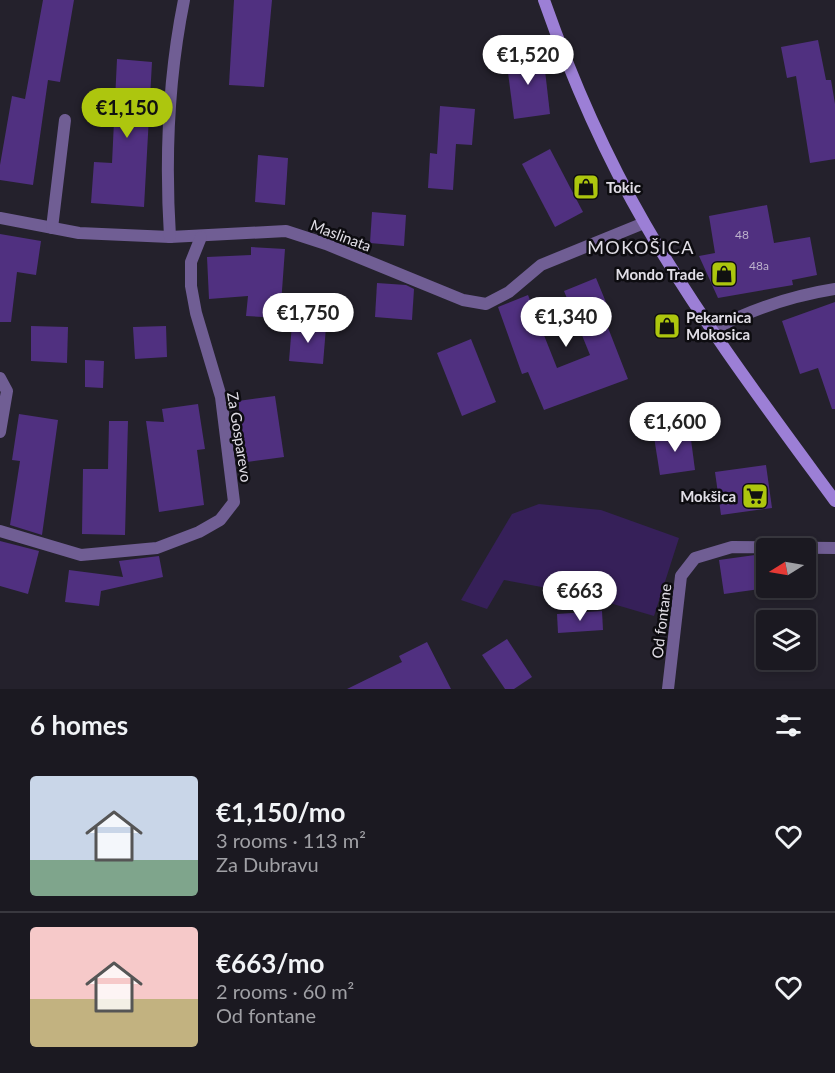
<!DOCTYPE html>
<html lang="en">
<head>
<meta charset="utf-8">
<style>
  :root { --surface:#1b1921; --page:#28262e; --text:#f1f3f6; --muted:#a0a0a5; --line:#39383f; --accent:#adc60e }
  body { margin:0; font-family:Lato,sans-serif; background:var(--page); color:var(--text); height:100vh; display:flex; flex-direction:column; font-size:22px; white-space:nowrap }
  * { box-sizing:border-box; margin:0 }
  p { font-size:20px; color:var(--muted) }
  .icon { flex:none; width:33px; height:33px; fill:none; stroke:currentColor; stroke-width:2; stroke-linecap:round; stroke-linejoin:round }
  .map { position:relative; height:689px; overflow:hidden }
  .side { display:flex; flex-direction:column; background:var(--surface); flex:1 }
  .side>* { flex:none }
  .needle { width:39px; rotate:259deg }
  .fabs { position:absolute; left:756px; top:538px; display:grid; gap:12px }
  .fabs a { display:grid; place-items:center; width:60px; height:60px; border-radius:6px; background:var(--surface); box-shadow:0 3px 9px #0003,0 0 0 2px var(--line); font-size:30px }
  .price { position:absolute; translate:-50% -51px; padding:0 14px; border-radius:21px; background:#fff; color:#222; font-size:20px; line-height:39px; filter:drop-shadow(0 2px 3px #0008) }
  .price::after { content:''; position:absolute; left:50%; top:36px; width:18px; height:14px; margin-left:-9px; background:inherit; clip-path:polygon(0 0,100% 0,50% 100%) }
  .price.active { background:var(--accent); color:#111 }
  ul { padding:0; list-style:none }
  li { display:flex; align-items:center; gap:18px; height:150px; padding:0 30px }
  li+li { border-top:2px solid var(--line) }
  li span { display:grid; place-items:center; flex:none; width:168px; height:120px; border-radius:6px; color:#555 }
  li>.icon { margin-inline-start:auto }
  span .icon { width:72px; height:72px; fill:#fffc; stroke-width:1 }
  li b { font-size:26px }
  h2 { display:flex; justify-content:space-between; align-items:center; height:72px; padding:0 30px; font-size:26px }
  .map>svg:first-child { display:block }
  .green { fill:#362059 }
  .building { fill:#503080 }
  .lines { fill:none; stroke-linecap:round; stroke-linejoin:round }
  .street { stroke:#705e94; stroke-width:12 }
  .secondary { stroke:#9c7fd6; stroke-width:12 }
  .labels { text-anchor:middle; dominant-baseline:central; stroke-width:5; stroke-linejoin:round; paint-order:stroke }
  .number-label { font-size:12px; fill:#bdb2cc }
  .poi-label { font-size:15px; font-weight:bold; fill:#e1dee6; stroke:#0d0c10; text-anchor:start }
  .street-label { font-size:15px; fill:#e1dee6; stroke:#0d0c10 }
  .quarter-label { font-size:18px; letter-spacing:1.5px; fill:#e1dee6; stroke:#0d0c10 }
</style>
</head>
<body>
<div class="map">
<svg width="835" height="689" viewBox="0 0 835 689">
  <rect width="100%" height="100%" fill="#24212c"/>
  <!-- green -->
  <path class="green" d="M 539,504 L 601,510 L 679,538 L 654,616 L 579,594 L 504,580 L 487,609 L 461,600 L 512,514 Z"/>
  <!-- building -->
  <g class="building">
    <path d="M 43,0 L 74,0 L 60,82 L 48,80 L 33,185 L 0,180 L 0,165 L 12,96 L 25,99 Z"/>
    <path d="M 234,0 L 272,0 L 264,87 L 229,85 Z"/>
    <path d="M 818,40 L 826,80 L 831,80 L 835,104 L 835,159 L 810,163 L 796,76 L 787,78 L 781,47 Z"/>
    <path d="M 543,53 L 550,114 L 514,119 L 506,57 Z"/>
    <path d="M 117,59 L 152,62 L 144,207 L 91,203 L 94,162 L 112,163 Z"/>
    <path d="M 440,106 L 475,109 L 472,145 L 456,144 L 453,190 L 428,188 L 430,153 L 437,154 Z"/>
    <path d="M 550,149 L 583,212 L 555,227 L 522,164 Z"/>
    <path d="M 258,155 L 288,158 L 285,205 L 255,202 Z"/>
    <path d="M 767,205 L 774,243 L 810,237 L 817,275 L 792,280 L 793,285 L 718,298 L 699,256 L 715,253 L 709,216 Z"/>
    <path d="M 372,212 L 406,215 L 404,246 L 370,243 Z"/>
    <path d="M 0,234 L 41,241 L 36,275 L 17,272 L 11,322 L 0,322 Z"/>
    <path d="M 251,247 L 285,249 L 280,318 L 246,316 L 248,296 L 209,299 L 207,257 L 251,255 Z"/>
    <path d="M 596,278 L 612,317 L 605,320 L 628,379 L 544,410 L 528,372 L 522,374 L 498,307 L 528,295 L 557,368 L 590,355 L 564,291 Z"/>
    <path d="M 377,283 L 406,285 L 414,289 L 412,320 L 375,317 Z"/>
    <path d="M 835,302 L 835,409 L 832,409 L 818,368 L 800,374 L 782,321 Z"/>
    <path d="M 292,324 L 326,327 L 323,364 L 289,361 Z"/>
    <path d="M 31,326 L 68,327 L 67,363 L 31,361 Z"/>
    <path d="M 166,326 L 167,357 L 135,359 L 133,327 Z"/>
    <path d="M 471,339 L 496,402 L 462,416 L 437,353 Z"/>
    <path d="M 85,360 L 104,361 L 103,388 L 85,387 Z"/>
    <path d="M 275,396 L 284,457 L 247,462 L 238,401 Z"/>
    <path d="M 198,404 L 205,449 L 197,450 L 204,505 L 159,512 L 146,421 L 164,422 L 162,409 Z"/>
    <path d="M 19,414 L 58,420 L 42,535 L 10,525 L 20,461 L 12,460 Z"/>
    <path d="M 109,421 L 128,421 L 125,535 L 82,534 L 83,469 L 108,469 Z"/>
    <path d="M 690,432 L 695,470 L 660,475 L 654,437 Z"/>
    <path d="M 766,465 L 772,508 L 721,515 L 715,472 Z"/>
    <path d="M 0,541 L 39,551 L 28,594 L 0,586 Z"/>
    <path d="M 755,555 L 760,589 L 724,594 L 719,560 Z"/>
    <path d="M 159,556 L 163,577 L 101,591 L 99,606 L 65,602 L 69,570 L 123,577 L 119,561 Z"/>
    <path d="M 602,611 L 603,630 L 558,633 L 557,614 Z"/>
    <path d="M 507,639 L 532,677 L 514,689 L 505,689 L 482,655 Z"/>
    <path d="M 427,642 L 451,689 L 347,689 L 402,662 L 399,656 Z"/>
  </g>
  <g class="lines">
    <!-- street -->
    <g class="street">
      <path d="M 0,218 L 79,233 L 170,237 L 286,231 L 326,244 L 463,300 L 486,304 L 509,292 L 541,265 L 644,223"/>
      <path d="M 52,228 L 65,120"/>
      <path d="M 170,237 C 165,157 168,79 184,0"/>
      <path d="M 712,330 C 752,309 790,296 835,289"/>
      <path d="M 0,378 L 7,391 L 0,432"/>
      <path d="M 0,531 L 81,555 L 157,548 L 199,532 L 220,520 L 234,502 L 221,397 L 196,313 L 191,286 L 191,262 L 201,237"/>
      <path d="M 668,689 L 681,576 L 695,558 L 732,547 L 835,548"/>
    </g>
    <!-- secondary -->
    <path class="secondary" d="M 544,0 C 571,77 604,153 645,224 C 701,321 769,411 835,501"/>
  </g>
  <!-- icons -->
  <defs>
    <symbol id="shop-square" viewBox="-11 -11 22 22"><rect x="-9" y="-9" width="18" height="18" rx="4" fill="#adc60e" stroke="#0d0c10"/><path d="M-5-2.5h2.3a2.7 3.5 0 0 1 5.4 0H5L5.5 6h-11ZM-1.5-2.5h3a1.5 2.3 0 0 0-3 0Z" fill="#111"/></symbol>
    <symbol id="supermarket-square" viewBox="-11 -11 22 22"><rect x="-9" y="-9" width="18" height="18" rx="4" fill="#adc60e" stroke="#0d0c10"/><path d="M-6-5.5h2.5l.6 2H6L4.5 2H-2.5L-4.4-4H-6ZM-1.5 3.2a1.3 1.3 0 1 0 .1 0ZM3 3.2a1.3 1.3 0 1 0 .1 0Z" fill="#111"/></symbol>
  </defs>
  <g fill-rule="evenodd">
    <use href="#shop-square" x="571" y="172" width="30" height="30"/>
    <use href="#shop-square" x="709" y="259" width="30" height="30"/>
    <use href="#shop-square" x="652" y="311" width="30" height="30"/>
    <use href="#supermarket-square" x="740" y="481" width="30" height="30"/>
  </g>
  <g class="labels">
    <!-- number labels -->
    <g class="number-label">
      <text x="742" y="234">48</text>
      <text x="759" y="265">48a</text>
    </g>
    <!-- poi labels -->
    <g class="poi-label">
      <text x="606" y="187">Tokic</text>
      <text x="704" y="274" text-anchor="end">Mondo Trade</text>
      <text x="686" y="317">Pekarnica<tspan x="686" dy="17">Mokosica</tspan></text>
      <text x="736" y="496" text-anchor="end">Mokšica</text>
    </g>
    <!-- street labels -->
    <g class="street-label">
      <text transform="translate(341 235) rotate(21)">Maslinata</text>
      <text transform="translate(240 437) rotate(81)">Za Gosparevo</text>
      <text transform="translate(661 621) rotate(-83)">Od fontane</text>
    </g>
    <!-- quarter labels -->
    <g class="quarter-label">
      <text x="641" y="247">MOKOŠICA</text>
    </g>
  </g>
</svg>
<div class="fabs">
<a><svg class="needle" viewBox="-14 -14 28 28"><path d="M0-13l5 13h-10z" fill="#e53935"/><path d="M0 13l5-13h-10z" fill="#a0a0a5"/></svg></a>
<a><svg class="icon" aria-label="layers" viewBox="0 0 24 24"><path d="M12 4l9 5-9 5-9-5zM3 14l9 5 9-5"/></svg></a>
</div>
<b class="price" style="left:528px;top:86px">€1,520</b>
<b class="price active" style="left:127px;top:139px">€1,150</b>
<b class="price" style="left:308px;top:344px">€1,750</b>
<b class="price" style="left:566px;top:348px">€1,340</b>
<b class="price" style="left:675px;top:453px">€1,600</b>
<b class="price" style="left:580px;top:622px">€663</b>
</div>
<section class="side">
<h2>6 homes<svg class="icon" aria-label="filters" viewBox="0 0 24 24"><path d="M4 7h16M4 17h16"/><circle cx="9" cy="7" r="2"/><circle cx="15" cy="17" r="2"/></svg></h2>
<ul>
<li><span style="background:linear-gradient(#c9d6e8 70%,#7fa58c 0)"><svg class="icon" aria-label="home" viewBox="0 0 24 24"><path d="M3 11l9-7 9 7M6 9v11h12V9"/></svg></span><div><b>€1,150/mo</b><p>3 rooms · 113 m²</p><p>Za Dubravu</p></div><svg class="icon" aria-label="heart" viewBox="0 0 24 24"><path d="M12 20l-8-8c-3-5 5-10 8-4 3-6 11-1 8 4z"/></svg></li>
<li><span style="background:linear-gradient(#f6c9c9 60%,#c2b280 0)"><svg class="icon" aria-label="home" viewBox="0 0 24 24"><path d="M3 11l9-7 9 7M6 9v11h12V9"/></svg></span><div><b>€663/mo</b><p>2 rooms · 60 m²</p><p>Od fontane</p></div><svg class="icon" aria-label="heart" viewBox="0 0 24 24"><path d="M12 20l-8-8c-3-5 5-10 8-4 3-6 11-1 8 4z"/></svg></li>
</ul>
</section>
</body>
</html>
